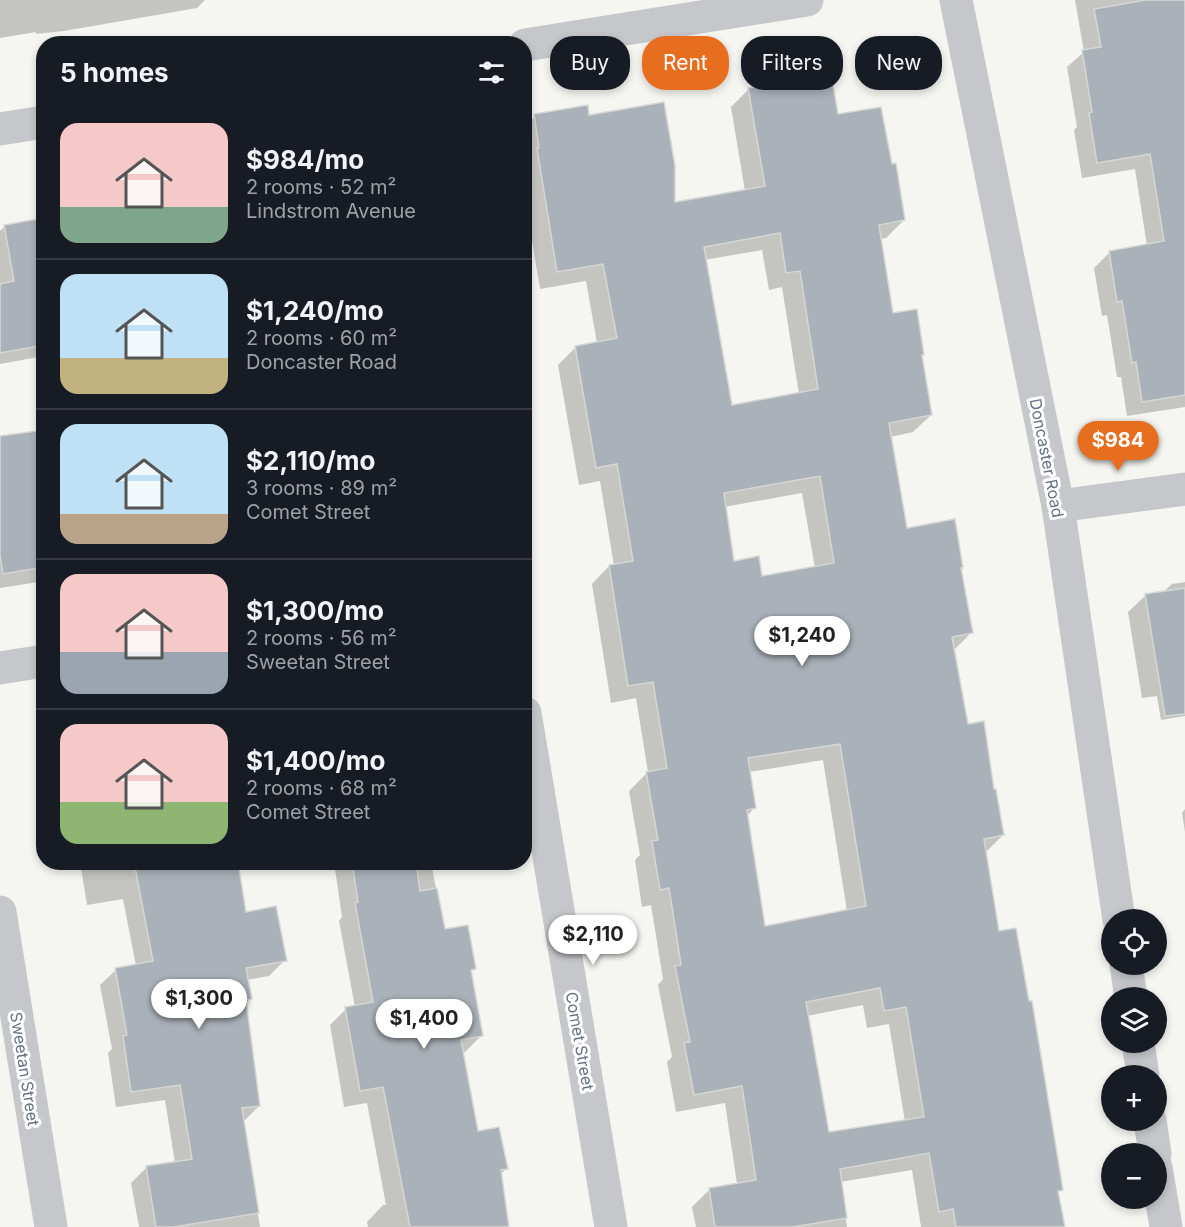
<!DOCTYPE html>
<html lang="en">
<head>
<meta charset="utf-8">
<style>
  :root { --surface:#171b24; --page:#20242c; --text:#f1f3f6; --muted:#9ea1a6; --line:#363941; --accent:#e86e1f }
  body { margin:0; font-family:Inter,sans-serif; background:var(--page); color:var(--text); height:100vh; display:flex; flex-direction:column; font-size:22px; white-space:nowrap }
  * { box-sizing:border-box; margin:0 }
  p { font-size:20px; color:var(--muted) }
  .icon { flex:none; width:33px; height:33px; fill:none; stroke:currentColor; stroke-width:2; stroke-linecap:round; stroke-linejoin:round }
  .map { position:relative; flex:1; overflow:hidden }
  .drawer { position:absolute; left:36px; top:36px; width:496px; height:834px; display:flex; flex-direction:column; background:var(--surface); border-radius:24px; box-shadow:0 3px 9px #0003 }
  .drawer>* { flex:none }
  .top-card { position:absolute; left:550px; top:36px; width:544px; height:54px; display:flex; gap:12px }
  .controls { position:absolute; left:1101px; top:909px; display:grid; gap:12px }
  .controls a { display:grid; place-items:center; width:66px; height:66px; border-radius:50%; background:var(--surface); box-shadow:0 3px 9px #0003; font-size:30px }
  .price { position:absolute; translate:-50% -51px; padding:0 14px; border-radius:21px; background:#fff; color:#222; font-size:20px; line-height:39px; filter:drop-shadow(0 2px 3px #0008) }
  .price::after { content:''; position:absolute; left:50%; top:36px; width:18px; height:14px; margin-left:-9px; background:inherit; clip-path:polygon(0 0,100% 0,50% 100%) }
  .price.active { background:var(--accent); color:#fff }
  ul { padding:0; list-style:none }
  li { display:flex; align-items:center; gap:18px; height:150px; padding:0 24px }
  li+li { border-top:2px solid var(--line) }
  li span { display:grid; place-items:center; flex:none; width:168px; height:120px; border-radius:18px; color:#555 }
  li>.icon { margin-inline-start:auto }
  span .icon { width:72px; height:72px; fill:#fffc; stroke-width:1 }
  li b { font-size:26px }
  h2 { display:flex; justify-content:space-between; align-items:center; height:72px; padding:0 24px; font-size:26px }
  .tag { padding:0 21px; border-radius:24px; background:var(--surface); box-shadow:0 3px 9px #0003; font-size:21px; line-height:54px }
  .tag.active { background:var(--accent); color:#fff }
  .map>svg:first-child { display:block }
  .shadow { fill:#0003; fill-rule:evenodd }
  .building { fill:#aab1b8; stroke:#d6d7d4; stroke-width:1.5; fill-rule:evenodd }
  .lines { fill:none; stroke-linecap:round; stroke-linejoin:round }
  .street { stroke:#c5c7cb; stroke-width:33 }
  .labels { text-anchor:middle; dominant-baseline:central; stroke-width:6; stroke-linejoin:round; paint-order:stroke }
  .street-label { font-size:16px; fill:#637083; stroke:#fff }
</style>
</head>
<body>
<div class="map">
<svg width="1185" height="1227" viewBox="0 0 1185 1227">
  <rect width="100%" height="100%" fill="#f5f5f1"/>
  <!-- shadow -->
  <g class="shadow">
    <path d="M 0,0 L 205,0 L 197,8 L 64,31 L 36,34 L 36,32 L 0,38 Z"/>
    <path d="M 1075,0 L 1185,0 L 1185,407 L 1127,416 L 1121,377 L 1117,377 L 1107,315 L 1102,316 L 1094,268 L 1109,253 L 1147,246 L 1135,169 L 1082,178 L 1074,130 L 1077,127 L 1067,67 L 1084,52 Z"/>
    <path d="M 749,89 L 837,116 L 904,220 L 886,238 L 880,239 L 892,315 L 922,355 L 921,356 L 931,415 L 913,432 L 890,437 L 906,529 L 961,568 L 960,569 L 971,633 L 953,651 L 967,725 L 993,791 L 1003,835 L 985,853 L 998,932 L 1061,1190 L 1057,1194 L 1063,1227 L 921,1227 L 912,1170 L 840,1182 L 847,1227 L 696,1227 L 692,1207 L 710,1189 L 737,1184 L 725,1103 L 676,1112 L 667,1062 L 672,1057 L 658,985 L 663,979 L 651,905 L 642,907 L 635,860 L 640,855 L 629,791 L 648,772 L 636,698 L 611,703 L 592,584 L 609,566 L 614,566 L 600,481 L 579,485 L 558,365 L 576,347 L 597,343 L 586,281 L 540,289 L 525,198 L 525,126 L 535,116 L 588,117 L 674,204 L 745,191 L 731,107 ZM 762,250 L 769,290 L 782,287 L 799,394 L 730,406 L 704,260 ZM 802,493 L 815,568 L 761,578 L 733,563 L 724,507 ZM 823,760 L 847,911 L 764,927 L 747,816 L 755,807 L 749,772 ZM 863,1005 L 867,1028 L 889,1024 L 905,1122 L 828,1134 L 807,1016 Z"/>
    <path d="M 44,220 L 44,356 L 0,364 L 0,231 L 5,226 Z"/>
    <path d="M 44,431 L 44,577 L 39,582 L 0,588 L 0,438 Z"/>
    <path d="M 1185,582 L 1185,716 L 1161,720 L 1157,696 L 1142,698 L 1128,612 L 1146,595 L 1163,592 L 1172,584 Z"/>
    <path d="M 1185,809 L 1185,832 L 1182,813 Z"/>
    <path d="M 80,862 L 236,862 L 245,914 L 285,960 L 269,976 L 247,980 L 250,999 L 245,1004 L 259,1106 L 243,1122 L 260,1227 L 139,1227 L 131,1183 L 147,1167 L 175,1163 L 165,1100 L 116,1107 L 108,1053 L 112,1049 L 100,985 L 116,970 L 136,966 L 123,899 L 87,905 Z"/>
    <path d="M 334,862 L 431,862 L 444,931 L 474,968 L 470,973 L 481,1036 L 465,1052 L 461,1053 L 477,1132 L 506,1169 L 500,1175 L 508,1227 L 368,1227 L 367,1222 L 383,1205 L 386,1205 L 367,1103 L 344,1107 L 330,1025 L 346,1009 L 355,1007 L 339,921 L 342,917 Z"/>
  </g>
  <!-- building -->
  <g class="building">
    <path d="M 1146,0 L 1185,0 L 1185,395 L 1142,402 L 1136,362 L 1132,363 L 1122,301 L 1117,302 L 1109,251 L 1164,241 L 1150,154 L 1097,163 L 1089,113 L 1092,112 L 1082,50 L 1101,47 L 1094,9 Z"/>
    <path d="M 831,72 L 838,114 L 881,107 L 892,164 L 896,163 L 905,220 L 879,225 L 893,313 L 917,309 L 924,355 L 922,355 L 932,415 L 889,423 L 907,528 L 955,519 L 963,568 L 961,568 L 973,633 L 952,637 L 968,724 L 984,721 L 994,789 L 996,789 L 1004,835 L 984,839 L 999,931 L 1016,928 L 1029,1001 L 1032,1001 L 1063,1190 L 1058,1191 L 1065,1227 L 956,1227 L 953,1209 L 939,1212 L 929,1153 L 840,1169 L 847,1218 L 793,1227 L 715,1227 L 709,1188 L 756,1180 L 742,1086 L 694,1095 L 684,1043 L 690,1042 L 675,966 L 681,965 L 669,888 L 660,890 L 652,841 L 658,840 L 646,772 L 667,768 L 653,682 L 628,686 L 609,565 L 633,561 L 617,464 L 596,468 L 575,346 L 617,338 L 603,264 L 557,272 L 537,148 L 539,148 L 534,114 L 588,105 L 589,115 L 664,102 L 675,166 L 675,202 L 765,186 L 748,88 ZM 780,233 L 786,273 L 800,271 L 818,389 L 732,405 L 704,247 ZM 820,476 L 834,563 L 762,576 L 759,556 L 734,561 L 724,493 ZM 840,744 L 866,906 L 765,926 L 747,810 L 756,808 L 748,758 ZM 880,988 L 884,1011 L 906,1007 L 924,1117 L 829,1132 L 806,1002 Z"/>
    <path d="M 44,218 L 44,345 L 0,353 L 0,284 L 14,281 L 4,225 Z"/>
    <path d="M 44,430 L 44,567 L 3,574 L 0,555 L 0,436 Z"/>
    <path d="M 1185,588 L 1185,714 L 1165,716 L 1145,594 Z"/>
    <path d="M 134,862 L 238,862 L 246,912 L 276,906 L 287,961 L 246,968 L 252,999 L 246,1000 L 260,1106 L 242,1108 L 259,1213 L 174,1227 L 156,1227 L 146,1166 L 192,1159 L 180,1085 L 131,1092 L 123,1036 L 127,1035 L 115,968 L 153,961 Z"/>
    <path d="M 352,862 L 416,862 L 420,891 L 437,888 L 445,929 L 468,925 L 476,969 L 471,970 L 483,1036 L 461,1040 L 478,1131 L 499,1127 L 508,1169 L 501,1170 L 509,1227 L 410,1227 L 383,1087 L 360,1091 L 345,1007 L 373,1002 L 355,903 L 358,902 Z"/>
  </g>
  <g class="lines">
    <!-- street -->
    <g class="street">
      <path d="M 956,0 L 1058,506 L 1119,920"/>
      <path d="M 525,45 L 807,0"/>
      <path d="M 0,129 L 44,122"/>
      <path d="M 1058,506 L 1185,489"/>
      <path d="M 0,668 L 44,661"/>
      <path d="M 525,713 L 611,1227"/>
      <path d="M 0,912 L 51,1227"/>
      <path d="M 1126,964 L 1131,998"/>
      <path d="M 1138,1042 L 1143,1076"/>
      <path d="M 1150,1120 L 1155,1154"/>
      <path d="M 1156,1167 L 1166,1227"/>
    </g>
  </g>
  <g class="labels">
    <!-- street labels -->
    <g class="street-label">
      <text transform="translate(1047 458) rotate(79)">Doncaster Road</text>
      <text transform="translate(580 1041) rotate(80)">Comet Street</text>
      <text transform="translate(25 1069) rotate(81)">Sweetan Street</text>
    </g>
  </g>
</svg>
<div class="controls">
<a><svg class="icon" aria-label="locate" viewBox="0 0 24 24"><circle cx="12" cy="12" r="6"/><path d="M12 2v4M12 18v4M2 12h4M18 12h4"/></svg></a>
<a><svg class="icon" aria-label="layers" viewBox="0 0 24 24"><path d="M12 4l9 5-9 5-9-5zM3 14l9 5 9-5"/></svg></a>
<a>+</a>
<a>−</a>
</div>
<b class="price active" style="left:1118px;top:472px">$984</b>
<b class="price" style="left:802px;top:667px">$1,240</b>
<b class="price" style="left:593px;top:966px">$2,110</b>
<b class="price" style="left:199px;top:1030px">$1,300</b>
<b class="price" style="left:424px;top:1050px">$1,400</b>
<div class="top-card">
<a class="tag">Buy</a>
<a class="tag active">Rent</a>
<a class="tag">Filters</a>
<a class="tag">New</a>
</div>
<section class="drawer">
<h2>5 homes<svg class="icon" aria-label="filters" viewBox="0 0 24 24"><path d="M4 7h16M4 17h16"/><circle cx="9" cy="7" r="2"/><circle cx="15" cy="17" r="2"/></svg></h2>
<ul>
<li><span style="background:linear-gradient(#f6c9c9 70%,#7fa58c 0)"><svg class="icon" aria-label="home" viewBox="0 0 24 24"><path d="M3 11l9-7 9 7M6 9v11h12V9"/></svg></span><div><b>$984/mo</b><p>2 rooms · 52 m²</p><p>Lindstrom Avenue</p></div></li>
<li><span style="background:linear-gradient(#bfe0f5 70%,#c2b280 0)"><svg class="icon" aria-label="home" viewBox="0 0 24 24"><path d="M3 11l9-7 9 7M6 9v11h12V9"/></svg></span><div><b>$1,240/mo</b><p>2 rooms · 60 m²</p><p>Doncaster Road</p></div></li>
<li><span style="background:linear-gradient(#bfe0f5 75%,#b9a48a 0)"><svg class="icon" aria-label="home" viewBox="0 0 24 24"><path d="M3 11l9-7 9 7M6 9v11h12V9"/></svg></span><div><b>$2,110/mo</b><p>3 rooms · 89 m²</p><p>Comet Street</p></div></li>
<li><span style="background:linear-gradient(#f6c9c9 65%,#9aa5b1 0)"><svg class="icon" aria-label="home" viewBox="0 0 24 24"><path d="M3 11l9-7 9 7M6 9v11h12V9"/></svg></span><div><b>$1,300/mo</b><p>2 rooms · 56 m²</p><p>Sweetan Street</p></div></li>
<li><span style="background:linear-gradient(#f6c9c9 65%,#8fb573 0)"><svg class="icon" aria-label="home" viewBox="0 0 24 24"><path d="M3 11l9-7 9 7M6 9v11h12V9"/></svg></span><div><b>$1,400/mo</b><p>2 rooms · 68 m²</p><p>Comet Street</p></div></li>
</ul>
</section>
</div>
</body>
</html>
